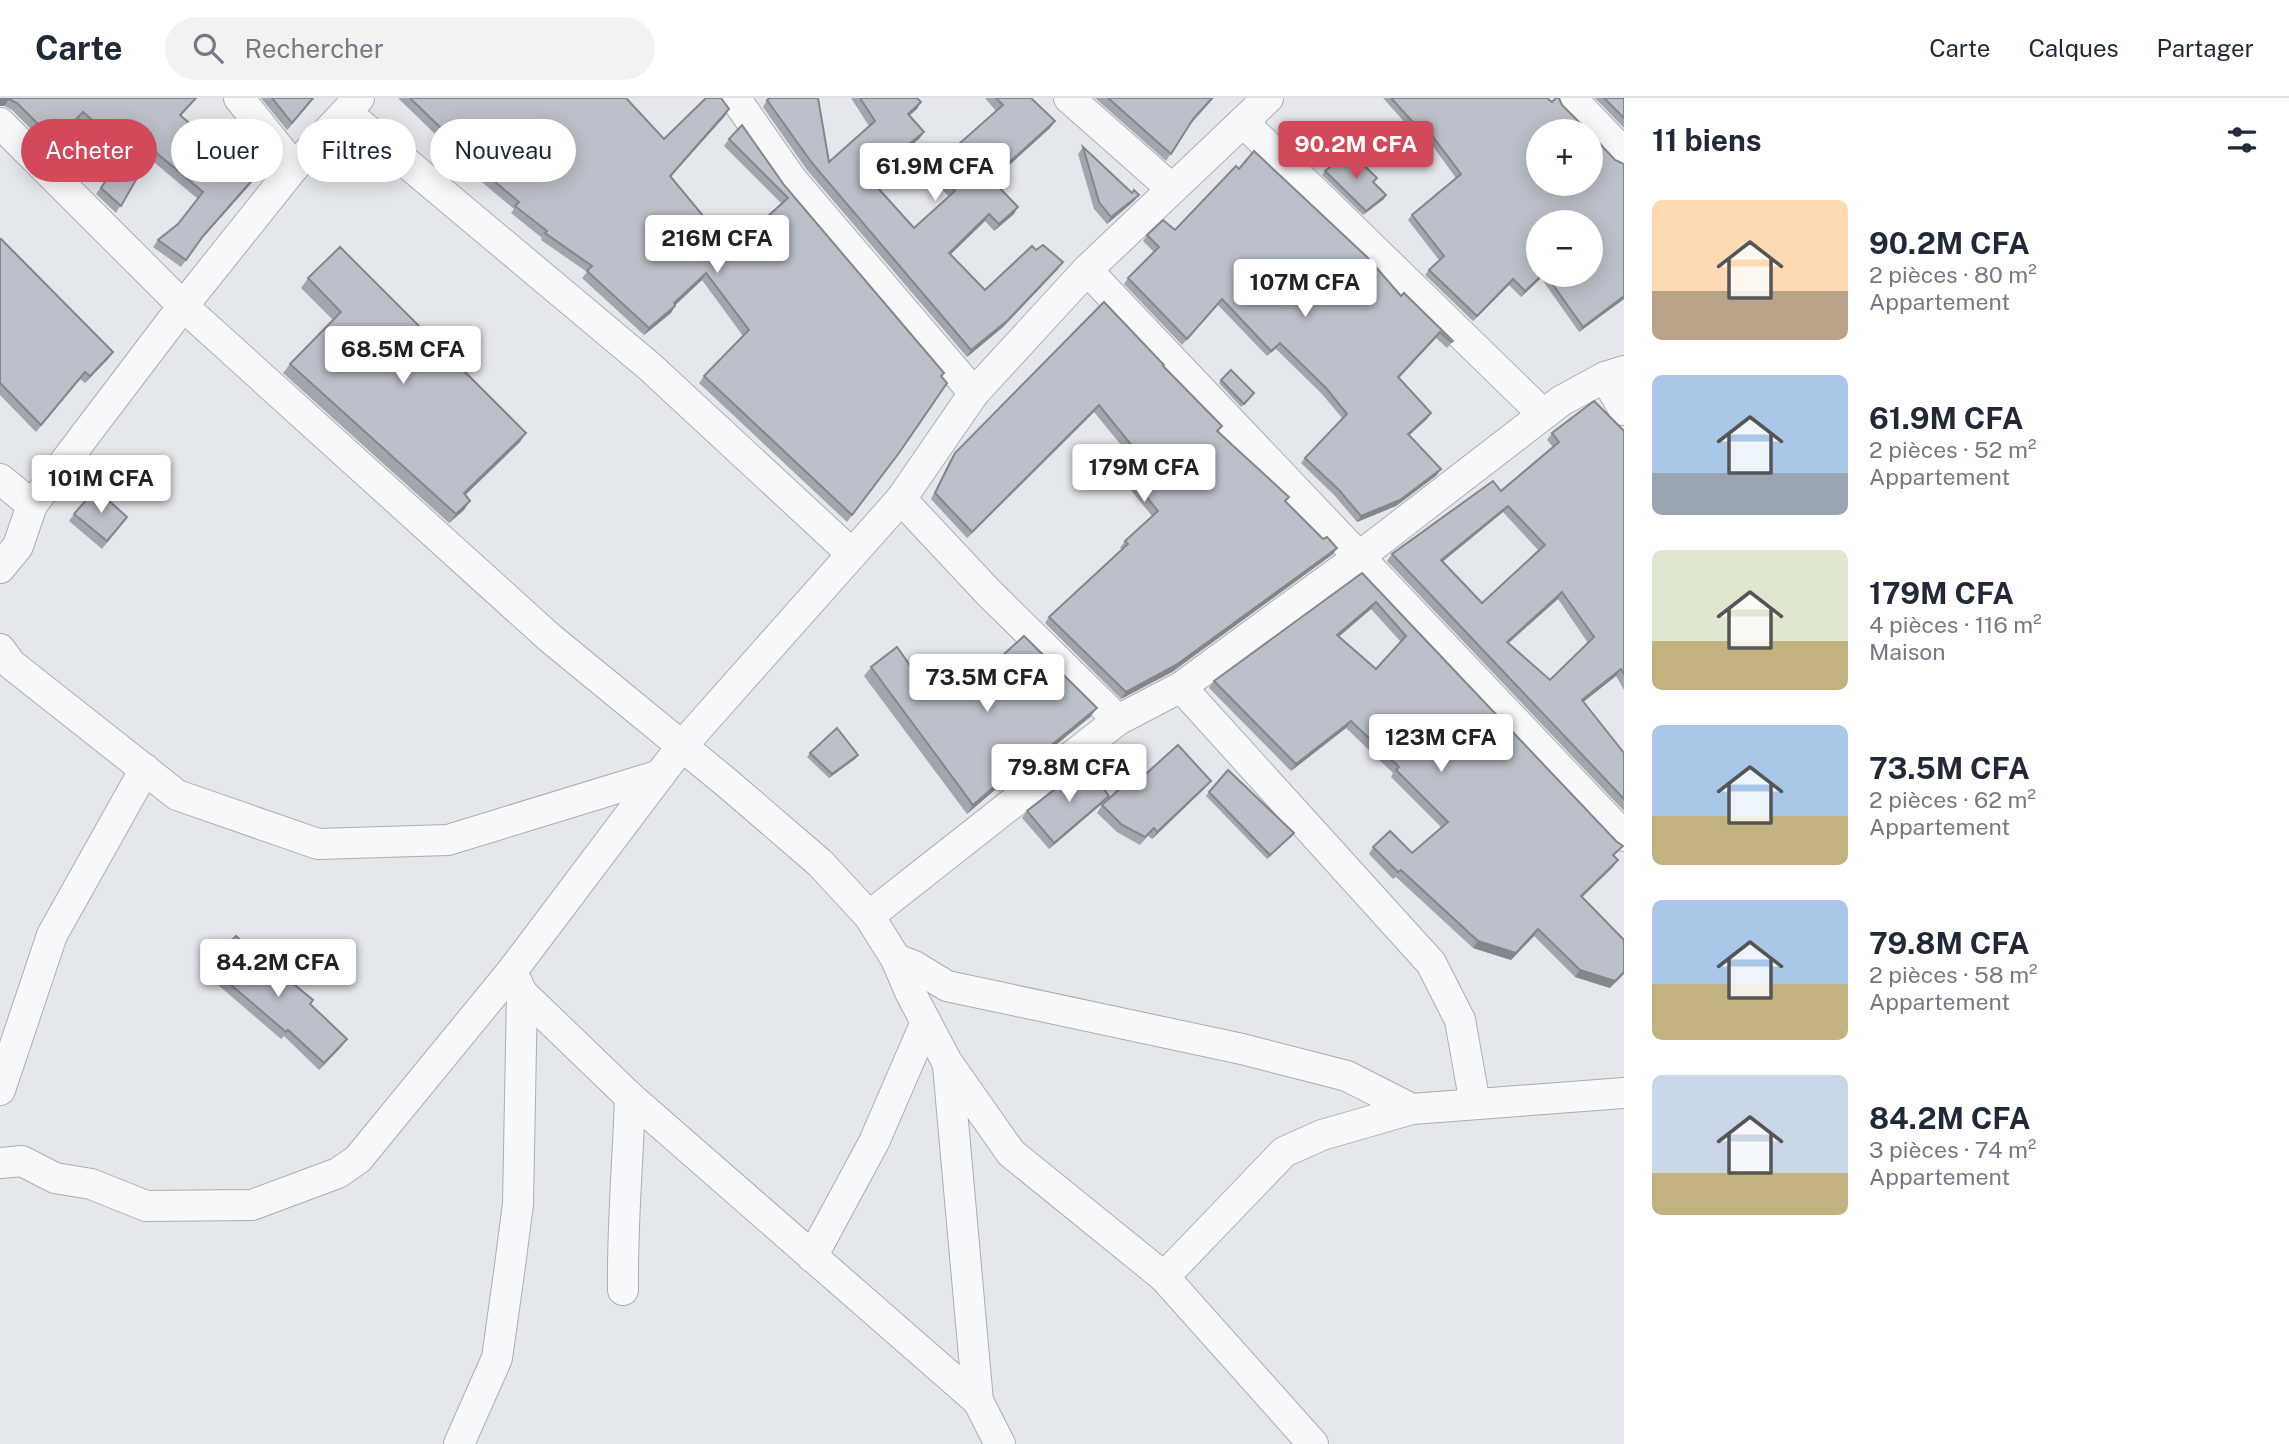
<!DOCTYPE html>
<html lang="fr">
<head>
<meta charset="utf-8">
<style>
  :root { --surface:#fff; --page:#f2f2f3; --text:#1f2937; --muted:#747a83; --line:#e0e1e3; --accent:#d1495b }
  body { margin:0; font-family:"Public Sans",sans-serif; background:var(--page); color:var(--text); height:100vh; display:flex; flex-direction:column; font-size:26px; white-space:nowrap }
  * { box-sizing:border-box; margin:0 }
  p { font-size:23px; color:var(--muted) }
  .icon { flex:none; width:38px; height:38px; fill:none; stroke:currentColor; stroke-width:2; stroke-linecap:round; stroke-linejoin:round }
  .map { position:relative; flex:1; overflow:hidden }
  .side { display:flex; flex-direction:column; background:var(--surface); width:665px }
  .side>* { flex:none }
  .guide { position:absolute; left:21px; top:21px; width:665px; height:63px; display:flex; gap:14px }
  .tools { position:absolute; left:1526px; top:21px; display:grid; gap:14px }
  .tools a { display:grid; place-items:center; width:77px; height:77px; border-radius:50%; background:var(--surface); box-shadow:0 4px 18px #0003; font-size:35px }
  .price { position:absolute; translate:-50% -60px; padding:0 16px; border-radius:7px; background:#fff; color:#222; font-size:23px; line-height:46px; filter:drop-shadow(0 2px 4px #0008) }
  .price::after { content:''; position:absolute; left:50%; top:42px; width:21px; height:16px; margin-left:-10px; background:inherit; clip-path:polygon(0 0,100% 0,50% 100%) }
  .price.selected { background:var(--accent); color:#fff }
  ul { padding:0; list-style:none }
  li { display:flex; align-items:center; gap:21px; height:175px; padding:0 28px }
  li span { display:grid; place-items:center; flex:none; width:196px; height:140px; border-radius:10px; color:#555 }
  li>.icon { margin-inline-start:auto }
  span .icon { width:84px; height:84px; fill:#fffc; stroke-width:1 }
  li b { font-size:30px }
  h2 { display:flex; justify-content:space-between; align-items:center; height:84px; padding:0 28px; font-size:30px }
  .chip { padding:0 24px; border-radius:32px; background:var(--surface); box-shadow:0 4px 18px #0003; font-size:24px; line-height:63px }
  .chip.selected { background:var(--accent); color:#fff }
  header { display:flex; align-items:center; gap:42px; box-sizing:border-box; height:98px; padding:0 35px; background:var(--surface); border-bottom:2px solid var(--line) }
  header strong { font-size:33px }
  nav { display:flex; gap:38px; margin-inline-start:auto; font-size:24px }
  .search { width:490px; height:63px; background:var(--page); display:flex; align-items:center; gap:18px; box-sizing:border-box; padding:0 24px; border-radius:38px; color:var(--muted); font-size:26px }
  main { display:flex; flex:1; min-height:0 }
  .map>svg:first-child { display:block }
  .lines { fill:none; stroke-linecap:round; stroke-linejoin:round }
  .minor-casing { stroke:#a9aeb7; stroke-width:32 }
  .minor { stroke:#f7f8fa; stroke-width:30 }
  .wall { fill:#a1a5ae; fill-rule:evenodd }
  .shaded-wall { fill:#83868d }
  .building { fill:#bbc0ca; stroke:#83868d; stroke-width:2; fill-rule:evenodd }
</style>
</head>
<body>
<header>
<strong>Carte</strong>
<div class="search"><svg class="icon" aria-label="search" viewBox="0 0 24 24"><circle cx="10" cy="10" r="6"/><path d="M15 15l6 6"/></svg>Rechercher</div>
<nav><a>Carte</a><a>Calques</a><a>Partager</a></nav>
</header>
<main>
<div class="map">
<svg width="1624" height="1346" viewBox="0 0 1624 1346">
  <rect width="100%" height="100%" fill="#e4e7ec"/>
  <g class="lines">
    <defs>
      <g id="minor">
        <path d="M 239,0 L 294,69"/>
        <path d="M 735,0 L 793,83 L 974,295"/>
        <path d="M 1069,0 L 1172,91"/>
        <path d="M 1571,0 L 1624,55"/>
        <path d="M 347,15 L 649,268 L 852,456"/>
        <path d="M 1243,24 L 1543,316"/>
        <path d="M 0,25 L 183,208 L 550,540 L 727,685 L 820,765 L 869,818 L 896,861 L 910,894 L 947,964 L 1011,1055 L 1164,1179"/>
        <path d="M 1087,172 L 1624,738"/>
        <path d="M 1605,279 L 1624,312"/>
        <path d="M 0,381 L 32,407 L 18,448 L 0,470"/>
        <path d="M 901,401 L 989,495 L 1118,622"/>
        <path d="M 32,407 L 183,208 L 294,69 L 359,0"/>
        <path d="M 0,551 L 11,566 L 177,697 L 318,746 L 448,742 L 660,677"/>
        <path d="M 1181,589 L 1431,865 L 1460,922 L 1475,1006"/>
        <path d="M 869,818 L 1118,622 L 1181,589 L 1360,458 L 1561,303 L 1605,279 L 1624,273"/>
        <path d="M 896,861 L 914,868 L 947,888 L 1242,951 L 1347,978 L 1412,1011 L 1624,995"/>
        <path d="M 522,895 L 630,999 L 978,1303"/>
        <path d="M 948,968 L 978,1303 L 1000,1346"/>
        <path d="M 0,992 L 52,837 L 145,671"/>
        <path d="M 0,1065 L 22,1063 L 55,1080 L 91,1086 L 146,1108 L 252,1107 L 338,1075 L 358,1061 L 512,873 L 681,649 L 901,401 L 974,295 L 1087,172 L 1268,0"/>
        <path d="M 812,1159 L 874,1044 L 926,924"/>
        <path d="M 623,1192 C 622,1127 628,1063 630,999"/>
        <path d="M 459,1346 L 497,1260 L 509,1175 L 518,1106 L 522,895 L 517,884"/>
        <path d="M 1313,1346 L 1164,1179 L 1284,1054 L 1322,1037 L 1412,1011"/>
      </g>
    </defs>
    <!-- minor casing -->
    <use href="#minor" class="minor-casing"/>
    <!-- minor -->
    <use href="#minor" class="minor"/>
  </g>
  <!-- wall -->
  <g class="wall">
    <path d="M 0,0 L 197,0 L 181,18 L 221,53 L 269,65 L 198,145 L 181,169 L 153,149 L 158,142 L 178,126 L 198,101 L 149,60 L 116,115 L 96,96 L 121,59 L 78,21 L 61,39 L 55,33 L 44,44 L 12,12 L 4,8 L 0,8 Z"/>
    <path d="M 261,0 L 314,0 L 287,32 Z"/>
    <path d="M 398,0 L 626,0 L 664,41 L 729,11 L 671,79 L 718,136 L 734,149 L 781,105 L 724,48 L 729,41 L 784,87 L 944,275 L 894,362 L 847,424 L 699,285 L 704,278 L 743,238 L 702,182 L 675,207 L 671,215 L 644,237 L 582,180 L 587,174 L 541,142 L 542,140 L 511,115 L 514,111 L 477,80 L 485,70 L 445,32 L 438,39 Z"/>
    <path d="M 851,0 L 917,0 L 921,4 L 917,11 L 909,18 L 924,34 L 919,41 L 870,80 L 914,130 L 949,99 L 929,76 L 933,69 L 996,13 L 985,0 L 1031,0 L 1055,23 L 1050,30 L 993,82 L 1014,116 L 994,133 L 985,123 L 950,156 L 985,192 L 1036,152 L 1058,171 L 1003,229 L 967,259 L 807,72 L 763,9 L 767,2 L 829,64 L 869,28 Z"/>
    <path d="M 1095,0 L 1214,0 L 1190,27 L 1166,63 Z"/>
    <path d="M 1383,0 L 1547,0 L 1624,201 L 1579,234 L 1541,180 L 1521,199 L 1509,187 L 1473,223 L 1425,177 L 1429,172 L 1439,162 L 1408,122 L 1412,117 L 1456,80 L 1421,32 L 1416,37 ZM 1538,124 L 1591,177 L 1538,177 Z"/>
    <path d="M 1595,0 L 1624,0 L 1624,30 Z"/>
    <path d="M 1083,49 L 1134,103 L 1107,126 L 1094,111 L 1078,56 Z"/>
    <path d="M 1325,73 L 1374,84 L 1386,97 L 1384,101 L 1363,117 L 1322,77 Z"/>
    <path d="M 1175,132 L 1401,198 L 1453,243 L 1447,250 L 1436,240 L 1399,280 L 1431,315 L 1427,321 L 1409,337 L 1437,377 L 1396,408 L 1357,424 L 1335,398 L 1301,365 L 1305,360 L 1343,321 L 1322,296 L 1276,251 L 1267,258 L 1218,207 L 1182,247 L 1124,186 L 1128,180 L 1154,154 L 1143,143 L 1147,137 Z"/>
    <path d="M 0,142 L 113,254 L 108,261 L 85,285 L 80,281 L 36,334 L 0,297 Z"/>
    <path d="M 308,180 L 520,344 L 465,397 L 464,412 L 449,425 L 283,275 L 290,266 L 333,222 L 301,190 Z"/>
    <path d="M 1163,268 L 1218,334 L 1289,399 L 1286,404 L 1323,441 L 1337,450 L 1333,456 L 1172,574 L 1121,601 L 1045,525 L 1049,519 L 1122,451 L 1120,450 L 1125,443 L 1152,418 L 1125,385 L 1129,378 L 1139,369 L 1094,314 L 967,440 L 931,401 L 950,362 L 955,355 Z"/>
    <path d="M 1221,282 L 1251,299 L 1241,309 L 1219,285 Z"/>
    <path d="M 1624,333 L 1624,592 L 1616,578 L 1583,604 L 1624,655 L 1624,713 L 1387,463 L 1392,456 L 1501,393 L 1553,349 L 1547,342 L 1552,335 ZM 1503,414 L 1538,452 L 1482,505 L 1442,464 ZM 1558,501 L 1588,545 L 1550,582 L 1509,545 Z"/>
    <path d="M 74,416 L 122,426 L 102,451 L 69,423 Z"/>
    <path d="M 1362,475 L 1616,743 L 1623,748 L 1614,758 L 1613,769 L 1582,799 L 1610,890 L 1575,879 L 1534,838 L 1511,862 L 1473,850 L 1396,779 L 1393,781 L 1369,756 L 1373,749 L 1412,755 L 1441,729 L 1391,679 L 1393,675 L 1346,630 L 1291,673 L 1209,590 L 1214,583 ZM 1371,511 L 1401,544 L 1376,571 L 1339,539 Z"/>
    <path d="M 871,569 L 914,573 L 958,598 L 1097,610 L 1090,619 L 999,693 L 997,690 L 967,716 L 864,578 Z"/>
    <path d="M 810,655 L 858,657 L 855,661 L 829,680 L 807,659 Z"/>
    <path d="M 1205,690 L 1152,741 L 1148,738 L 1140,747 L 1117,734 L 1097,715 L 1102,707 L 1129,691 Z"/>
    <path d="M 1209,694 L 1292,738 L 1267,761 L 1206,698 Z"/>
    <path d="M 1104,704 L 1049,751 L 1022,720 L 1027,713 Z"/>
    <path d="M 209,868 L 310,907 L 342,948 L 319,972 L 284,938 L 281,941 L 204,875 Z"/>
  </g>
  <!-- shaded-wall -->
  <g class="shaded-wall">
    <path d="M 313,0 L 314,0 L 287,32 L 292,25 Z"/>
    <path d="M 0,1 L 9,1 L 4,8 L 0,8 Z"/>
    <path d="M 921,4 L 917,11 L 903,23 L 908,16 Z"/>
    <path d="M 729,11 L 725,18 L 665,85 L 670,78 Z"/>
    <path d="M 83,14 L 78,21 L 61,39 L 66,32 Z"/>
    <path d="M 1055,23 L 1050,30 L 986,88 L 991,81 Z"/>
    <path d="M 60,26 L 55,33 L 44,44 L 49,37 Z"/>
    <path d="M 924,34 L 919,41 L 863,86 L 868,79 Z"/>
    <path d="M 273,58 L 269,65 L 198,145 L 181,169 L 203,138 Z"/>
    <path d="M 1139,97 L 1134,103 L 1107,126 L 1111,119 Z"/>
    <path d="M 1386,97 L 1384,101 L 1363,117 L 1366,113 Z"/>
    <path d="M 1018,109 L 1014,116 L 994,133 L 999,126 Z"/>
    <path d="M 989,116 L 985,123 L 945,162 L 949,155 Z"/>
    <path d="M 1063,164 L 1058,171 L 1003,229 L 967,259 L 971,252 Z"/>
    <path d="M 706,175 L 702,182 L 670,212 L 674,205 Z"/>
    <path d="M 1543,177 L 1541,180 L 1521,199 L 1525,193 Z"/>
    <path d="M 1513,181 L 1509,187 L 1473,223 L 1477,218 Z"/>
    <path d="M 1624,198 L 1624,201 L 1579,234 L 1583,229 Z"/>
    <path d="M 675,208 L 671,215 L 644,237 L 649,230 Z"/>
    <path d="M 1440,234 L 1436,240 L 1394,285 L 1398,279 Z"/>
    <path d="M 113,254 L 108,261 L 85,285 L 90,278 Z"/>
    <path d="M 1099,307 L 1094,314 L 967,440 L 972,434 Z"/>
    <path d="M 1431,315 L 1427,321 L 1404,342 L 1408,336 Z"/>
    <path d="M 526,335 L 520,344 L 457,405 L 464,395 Z"/>
    <path d="M 1441,371 L 1437,377 L 1396,408 L 1357,424 L 1361,418 Z"/>
    <path d="M 470,403 L 464,412 L 449,425 L 456,416 Z"/>
    <path d="M 1508,408 L 1503,414 L 1436,469 L 1441,462 Z"/>
    <path d="M 1337,450 L 1333,456 L 1172,574 L 1121,601 L 1126,594 Z"/>
    <path d="M 1562,494 L 1558,501 L 1502,550 L 1507,544 Z"/>
    <path d="M 1376,504 L 1371,511 L 1332,544 L 1337,537 Z"/>
    <path d="M 1621,571 L 1616,578 L 1577,609 L 1582,602 Z"/>
    <path d="M 1097,610 L 1090,619 L 999,693 L 1006,684 Z"/>
    <path d="M 1351,623 L 1346,630 L 1291,673 L 1296,666 Z"/>
    <path d="M 858,657 L 855,661 L 829,680 L 832,676 Z"/>
    <path d="M 1003,681 L 997,690 L 967,716 L 973,707 Z"/>
    <path d="M 1211,683 L 1205,690 L 1152,741 L 1157,734 Z"/>
    <path d="M 1109,698 L 1104,704 L 1049,751 L 1054,745 Z"/>
    <path d="M 1294,735 L 1292,738 L 1267,761 L 1270,757 Z"/>
    <path d="M 1618,762 L 1613,769 L 1576,805 L 1581,798 Z"/>
    <path d="M 1538,831 L 1534,838 L 1511,862 L 1473,850 L 1478,843 Z"/>
    <path d="M 1580,872 L 1624,874 L 1624,876 L 1610,890 L 1575,879 Z"/>
    <path d="M 347,941 L 342,948 L 319,972 L 324,965 Z"/>
  </g>
  <!-- building -->
  <g class="building">
    <path d="M 0,0 L 196,0 L 180,17 L 221,53 L 246,24 L 273,58 L 203,138 L 186,162 L 158,142 L 178,126 L 203,94 L 153,52 L 121,108 L 101,90 L 126,52 L 83,14 L 66,32 L 60,26 L 49,37 L 17,5 L 9,1 L 0,1 Z"/>
    <path d="M 272,0 L 313,0 L 292,25 Z"/>
    <path d="M 410,0 L 626,0 L 664,41 L 706,0 L 721,0 L 729,11 L 670,78 L 718,136 L 722,133 L 734,149 L 788,100 L 729,41 L 742,27 L 784,87 L 944,275 L 941,278 L 947,285 L 899,355 L 852,417 L 704,278 L 749,232 L 706,175 L 674,205 L 675,208 L 649,230 L 587,173 L 592,168 L 545,135 L 547,133 L 515,108 L 519,104 L 482,73 L 490,64 L 450,25 L 443,32 Z"/>
    <path d="M 770,0 L 818,0 L 829,64 L 875,23 L 860,0 L 917,0 L 921,4 L 908,16 L 924,34 L 868,79 L 914,130 L 955,93 L 933,69 L 1003,7 L 996,0 L 1031,0 L 1055,23 L 991,81 L 1018,109 L 999,126 L 989,116 L 949,155 L 985,192 L 1032,148 L 1036,152 L 1043,147 L 1063,164 L 1008,222 L 971,252 L 812,65 L 767,2 Z"/>
    <path d="M 1108,0 L 1212,0 L 1193,21 L 1171,56 Z"/>
    <path d="M 1391,0 L 1547,0 L 1552,4 L 1556,0 L 1559,0 L 1562,7 L 1588,33 L 1538,33 L 1538,86 L 1591,86 L 1591,36 L 1615,62 L 1624,66 L 1624,198 L 1583,229 L 1546,177 L 1591,177 L 1591,124 L 1538,124 L 1538,177 L 1542,177 L 1525,193 L 1513,181 L 1477,218 L 1429,172 L 1444,158 L 1412,117 L 1461,76 L 1424,27 L 1420,32 Z"/>
    <path d="M 1604,0 L 1624,0 L 1624,20 Z"/>
    <path d="M 1083,49 L 1132,95 L 1134,92 L 1139,97 L 1111,119 L 1099,104 Z"/>
    <path d="M 1254,53 L 1367,159 L 1401,198 L 1404,195 L 1453,243 L 1451,244 L 1440,234 L 1398,279 L 1431,315 L 1408,336 L 1441,371 L 1400,402 L 1361,418 L 1339,392 L 1305,360 L 1347,316 L 1326,290 L 1280,245 L 1271,253 L 1222,201 L 1187,241 L 1128,180 L 1159,149 L 1147,137 L 1163,122 L 1175,132 L 1236,68 L 1239,71 Z"/>
    <path d="M 1349,53 L 1377,80 L 1373,84 L 1386,97 L 1366,113 L 1325,73 Z"/>
    <path d="M 1,141 L 113,254 L 90,278 L 85,274 L 41,327 L 0,285 L 0,142 Z"/>
    <path d="M 340,149 L 526,335 L 464,395 L 470,403 L 456,416 L 290,266 L 341,214 L 308,180 Z"/>
    <path d="M 1104,204 L 1164,267 L 1163,268 L 1222,328 L 1217,333 L 1289,399 L 1285,403 L 1323,441 L 1327,439 L 1337,450 L 1176,567 L 1126,594 L 1049,519 L 1128,446 L 1125,443 L 1158,413 L 1129,378 L 1145,364 L 1099,307 L 972,434 L 935,395 L 955,355 Z"/>
    <path d="M 1231,272 L 1254,295 L 1244,306 L 1221,282 Z"/>
    <path d="M 1594,303 L 1624,333 L 1624,576 L 1621,571 L 1582,602 L 1624,655 L 1624,701 L 1392,456 L 1493,383 L 1501,393 L 1559,344 L 1552,335 ZM 1508,408 L 1545,447 L 1482,505 L 1441,462 ZM 1562,494 L 1594,539 L 1550,582 L 1507,544 Z"/>
    <path d="M 96,391 L 127,419 L 107,443 L 74,416 Z"/>
    <path d="M 1362,475 L 1616,743 L 1623,748 L 1613,757 L 1618,762 L 1581,798 L 1624,842 L 1624,874 L 1615,883 L 1580,872 L 1538,831 L 1516,855 L 1478,843 L 1401,772 L 1398,774 L 1373,749 L 1390,733 L 1412,755 L 1448,724 L 1396,672 L 1399,669 L 1351,623 L 1296,666 L 1214,583 ZM 1376,504 L 1406,538 L 1376,571 L 1337,537 Z"/>
    <path d="M 1024,538 L 1097,610 L 1006,684 L 1003,681 L 973,707 L 871,569 L 897,549 L 914,573 L 932,560 L 958,598 Z"/>
    <path d="M 837,630 L 858,657 L 832,676 L 810,655 Z"/>
    <path d="M 1178,647 L 1211,683 L 1157,734 L 1154,730 L 1145,739 L 1122,727 L 1102,707 L 1125,686 L 1129,691 Z"/>
    <path d="M 1086,667 L 1109,698 L 1054,745 L 1027,713 Z"/>
    <path d="M 1228,672 L 1294,735 L 1270,757 L 1209,694 Z"/>
    <path d="M 236,838 L 267,866 L 268,865 L 313,902 L 310,906 L 347,941 L 324,965 L 288,932 L 286,934 L 209,868 Z"/>
  </g>
</svg>
<div class="tools">
<a>+</a>
<a>−</a>
</div>
<b class="price selected" style="left:1356px;top:83px">90.2M CFA</b>
<b class="price" style="left:935px;top:105px">61.9M CFA</b>
<b class="price" style="left:717px;top:177px">216M CFA</b>
<b class="price" style="left:1305px;top:221px">107M CFA</b>
<b class="price" style="left:403px;top:288px">68.5M CFA</b>
<b class="price" style="left:1144px;top:406px">179M CFA</b>
<b class="price" style="left:101px;top:417px">101M CFA</b>
<b class="price" style="left:987px;top:616px">73.5M CFA</b>
<b class="price" style="left:1441px;top:676px">123M CFA</b>
<b class="price" style="left:1069px;top:706px">79.8M CFA</b>
<b class="price" style="left:278px;top:901px">84.2M CFA</b>
<div class="guide">
<a class="chip selected">Acheter</a>
<a class="chip">Louer</a>
<a class="chip">Filtres</a>
<a class="chip">Nouveau</a>
</div>
</div>
<section class="side">
<h2>11 biens<svg class="icon" aria-label="filters" viewBox="0 0 24 24"><path d="M4 7h16M4 17h16"/><circle cx="9" cy="7" r="2"/><circle cx="15" cy="17" r="2"/></svg></h2>
<ul>
<li><span style="background:linear-gradient(#ffd9b3 65%,#b9a48a 0)"><svg class="icon" aria-label="home" viewBox="0 0 24 24"><path d="M3 11l9-7 9 7M6 9v11h12V9"/></svg></span><div><b>90.2M CFA</b><p>2 pièces · 80 m²</p><p>Appartement</p></div></li>
<li><span style="background:linear-gradient(#a9c7e8 70%,#9aa5b1 0)"><svg class="icon" aria-label="home" viewBox="0 0 24 24"><path d="M3 11l9-7 9 7M6 9v11h12V9"/></svg></span><div><b>61.9M CFA</b><p>2 pièces · 52 m²</p><p>Appartement</p></div></li>
<li><span style="background:linear-gradient(#dfe7d0 65%,#c2b280 0)"><svg class="icon" aria-label="home" viewBox="0 0 24 24"><path d="M3 11l9-7 9 7M6 9v11h12V9"/></svg></span><div><b>179M CFA</b><p>4 pièces · 116 m²</p><p>Maison</p></div></li>
<li><span style="background:linear-gradient(#a9c7e8 65%,#c2b280 0)"><svg class="icon" aria-label="home" viewBox="0 0 24 24"><path d="M3 11l9-7 9 7M6 9v11h12V9"/></svg></span><div><b>73.5M CFA</b><p>2 pièces · 62 m²</p><p>Appartement</p></div></li>
<li><span style="background:linear-gradient(#a9c7e8 60%,#c2b280 0)"><svg class="icon" aria-label="home" viewBox="0 0 24 24"><path d="M3 11l9-7 9 7M6 9v11h12V9"/></svg></span><div><b>79.8M CFA</b><p>2 pièces · 58 m²</p><p>Appartement</p></div></li>
<li><span style="background:linear-gradient(#c9d6e8 70%,#c2b280 0)"><svg class="icon" aria-label="home" viewBox="0 0 24 24"><path d="M3 11l9-7 9 7M6 9v11h12V9"/></svg></span><div><b>84.2M CFA</b><p>3 pièces · 74 m²</p><p>Appartement</p></div></li>
</ul>
</section>
</main>
</body>
</html>
